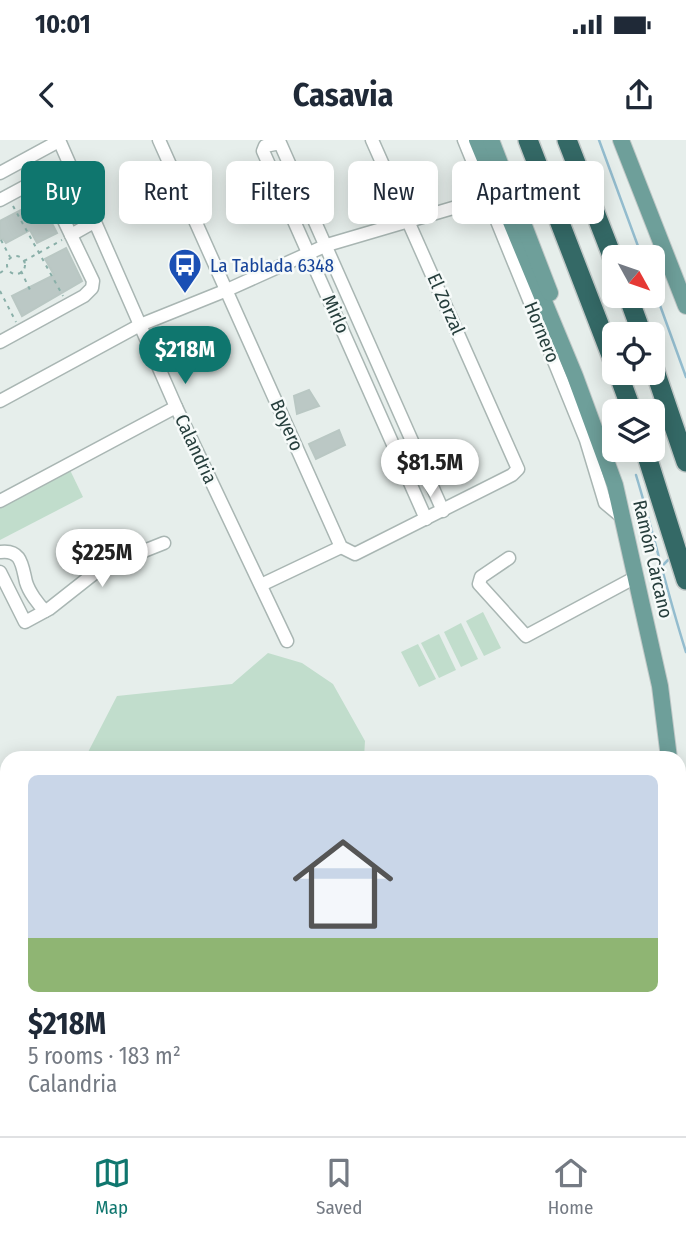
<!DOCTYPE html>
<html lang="en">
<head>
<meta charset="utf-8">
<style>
  :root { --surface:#fff; --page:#f6f6f7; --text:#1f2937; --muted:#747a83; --line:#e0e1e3; --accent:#0f766e }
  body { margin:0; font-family:"Fira Sans Condensed",sans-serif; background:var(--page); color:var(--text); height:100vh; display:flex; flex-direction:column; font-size:26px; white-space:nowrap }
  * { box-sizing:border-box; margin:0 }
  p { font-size:23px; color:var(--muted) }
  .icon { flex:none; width:38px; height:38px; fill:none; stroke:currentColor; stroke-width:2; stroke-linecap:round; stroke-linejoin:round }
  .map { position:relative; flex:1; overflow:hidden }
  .side { position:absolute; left:0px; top:611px; width:686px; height:387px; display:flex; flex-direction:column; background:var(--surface); border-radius:21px 21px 0 0; box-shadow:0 4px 18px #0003 }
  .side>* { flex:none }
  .top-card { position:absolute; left:21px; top:21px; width:644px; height:63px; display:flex; gap:14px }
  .needle { width:46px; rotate:130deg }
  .controls { position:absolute; left:602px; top:105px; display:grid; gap:14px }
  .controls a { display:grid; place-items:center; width:63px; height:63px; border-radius:10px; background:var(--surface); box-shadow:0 4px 18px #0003; font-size:35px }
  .price { position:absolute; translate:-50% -60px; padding:0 16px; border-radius:24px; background:#fff; color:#222; font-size:23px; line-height:46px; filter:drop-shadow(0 2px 4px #0008) }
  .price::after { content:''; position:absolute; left:50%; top:42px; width:21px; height:16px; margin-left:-10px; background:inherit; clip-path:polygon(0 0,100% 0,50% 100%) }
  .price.active { background:var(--accent); color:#fff }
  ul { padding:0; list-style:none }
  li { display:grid; align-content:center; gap:14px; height:371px; padding:0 28px }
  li+li { border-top:2px solid var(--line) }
  li span { display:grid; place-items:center; height:217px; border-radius:10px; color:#555 }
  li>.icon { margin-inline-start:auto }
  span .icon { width:126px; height:126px; fill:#fffc; stroke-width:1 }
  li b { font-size:30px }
  .tag { padding:0 24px; border-radius:10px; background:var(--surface); box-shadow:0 4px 18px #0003; font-size:24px; line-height:63px }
  .tag.active { background:var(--accent); color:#fff }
  .status { display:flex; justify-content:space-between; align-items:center; height:49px; padding:0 35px; background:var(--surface); direction:ltr }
  .status svg { height:19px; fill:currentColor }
  header { display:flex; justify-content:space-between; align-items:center; height:91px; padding:0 28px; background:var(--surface); font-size:32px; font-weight:700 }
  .tabs { display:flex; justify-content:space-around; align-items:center; height:98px; border-top:2px solid var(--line); background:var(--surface); font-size:19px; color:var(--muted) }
  .tabs a { display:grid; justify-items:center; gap:4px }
  .tabs .active { color:var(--accent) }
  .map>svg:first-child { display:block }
  .built { fill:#d4dddb }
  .green { fill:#c1ddcc }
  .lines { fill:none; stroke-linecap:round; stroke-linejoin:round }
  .stream { stroke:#93bcce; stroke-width:2.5 }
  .building { fill:#bbc8c5; stroke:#b9c7c3; stroke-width:2 }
  .minor-casing { stroke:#a9b6b3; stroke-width:15 }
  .major-casing { stroke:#c2c9c8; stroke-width:18 }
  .highway-casing { stroke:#c2c9c8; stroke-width:22 }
  .path { stroke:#89afa8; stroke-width:2; stroke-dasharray:3.5 5; stroke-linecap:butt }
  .minor { stroke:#fff; stroke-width:12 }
  .major { stroke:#6e9f9a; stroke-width:16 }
  .highway { stroke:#346966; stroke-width:19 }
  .labels { text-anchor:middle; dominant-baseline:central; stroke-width:5; stroke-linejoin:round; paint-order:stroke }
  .transit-label { font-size:19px; fill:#164399; stroke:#f6faf9; text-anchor:start }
  .street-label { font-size:19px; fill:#263e3c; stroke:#f6faf9 }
</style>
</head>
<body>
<div class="status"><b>10:01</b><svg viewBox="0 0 49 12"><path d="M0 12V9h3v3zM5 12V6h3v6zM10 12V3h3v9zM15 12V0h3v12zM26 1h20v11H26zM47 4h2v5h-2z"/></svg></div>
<header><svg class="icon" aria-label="back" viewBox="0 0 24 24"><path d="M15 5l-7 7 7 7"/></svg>Casavia<svg class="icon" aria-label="share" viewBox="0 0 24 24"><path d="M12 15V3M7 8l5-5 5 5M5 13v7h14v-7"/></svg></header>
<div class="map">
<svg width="686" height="996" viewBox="0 0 686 996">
  <rect width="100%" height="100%" fill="#e6eeeb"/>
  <!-- built -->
  <path class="built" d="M 0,784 L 7,784 L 7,981 L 0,980 L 3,935 L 0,927 Z"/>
  <!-- green -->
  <g class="green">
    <path d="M 69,328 L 83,357 L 0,400 L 0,364 Z"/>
    <path d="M 483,472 L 501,508 L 484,516 L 466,481 Z"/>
    <path d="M 461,483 L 478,519 L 461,527 L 444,492 Z"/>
    <path d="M 439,494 L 456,530 L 439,538 L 421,503 Z"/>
    <path d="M 418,504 L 436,539 L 419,547 L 401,512 Z"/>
    <path d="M 268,513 L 302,523 L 333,544 L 365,601 L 364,618 L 85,618 L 117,556 L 232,544 Z"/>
  </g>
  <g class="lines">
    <!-- stream -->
    <g class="stream">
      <path d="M 599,0 L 642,117"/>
      <path d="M 653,146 L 686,237"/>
      <path d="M 636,335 C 654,394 667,453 686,512"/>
      <path d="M 660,428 L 668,420"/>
    </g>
  </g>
  <!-- building -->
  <g class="building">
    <path d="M 40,60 L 57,93 L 37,103 L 30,90 L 6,103 L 3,99 L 0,100 L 0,81 Z"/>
    <path d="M 66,108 L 82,141 L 22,176 L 12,156 L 54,135 L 45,119 Z"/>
    <path d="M 309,250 L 319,266 L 297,274 L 294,256 Z"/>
    <path d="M 339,290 L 345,305 L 316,319 L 309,304 Z"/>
  </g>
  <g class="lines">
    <defs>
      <g id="minor">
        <path d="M 59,0 L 176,267 L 287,501"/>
        <path d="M 159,0 L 341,407 L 355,414 L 512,335 L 518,329 L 372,0"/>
        <path d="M 464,0 L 586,300 L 605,363 L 623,378"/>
        <path d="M 0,33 L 59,1"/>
        <path d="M 0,60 L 39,39 L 46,43 L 93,141 L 92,148 L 84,156 L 0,202"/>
        <path d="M 71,95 L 94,82"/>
        <path d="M 0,261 L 140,185 L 227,150 L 327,105 L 487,58"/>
        <path d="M 0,361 L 176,267"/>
        <path d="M 426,379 L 263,11 L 265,6 L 280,3 L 443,371"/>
        <path d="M 90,406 L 101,428"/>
        <path d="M 0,412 C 22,409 22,426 26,442 C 29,452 38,464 45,471"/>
        <path d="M 509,418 L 481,437 L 479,444 L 526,496 L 636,437"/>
        <path d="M 0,432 L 25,482 L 49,469 L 101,428 L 164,403"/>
        <path d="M 261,445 L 341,407"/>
        <path d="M 0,898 L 7,917"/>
        <path d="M 478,990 L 478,996"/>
        <path d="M 558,996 L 559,990"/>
      </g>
      <g id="major">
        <path d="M 477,0 L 575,236 L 615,345 L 660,546 L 669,618"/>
        <path d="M 491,0 L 550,153"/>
        <path d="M 621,0 L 686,166"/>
        <path d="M 679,689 L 686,735"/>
        <path d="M 92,990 L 185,996"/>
        <path d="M 0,993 L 43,996"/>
      </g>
      <g id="highway">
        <path d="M 528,0 L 614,223"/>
        <path d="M 567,0 L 614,121"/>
        <path d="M 628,156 L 642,194"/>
        <path d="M 653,225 L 686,322"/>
        <path d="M 618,233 L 632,271"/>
        <path d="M 645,310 L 686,440"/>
      </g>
    </defs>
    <!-- minor casing -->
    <use href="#minor" class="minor-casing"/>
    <!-- major casing -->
    <use href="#major" class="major-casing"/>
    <!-- highway casing -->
    <use href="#highway" class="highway-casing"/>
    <!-- path -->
    <g class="path">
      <path d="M 34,53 L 38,62"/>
      <path d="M 13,66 L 63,156"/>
      <path d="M 1,100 L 10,117"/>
      <circle cx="16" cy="125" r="9"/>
      <path d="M 24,121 L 62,100"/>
      <path d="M 21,131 L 31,152"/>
      <path d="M 0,133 L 7,128"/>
      <path d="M 0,151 L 16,182"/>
    </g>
    <!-- minor -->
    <use href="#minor" class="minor"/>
    <!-- major -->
    <use href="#major" class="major"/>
    <!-- highway -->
    <use href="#highway" class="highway"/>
  </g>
  <!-- icons -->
  <defs>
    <symbol id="bus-pin" viewBox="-11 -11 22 30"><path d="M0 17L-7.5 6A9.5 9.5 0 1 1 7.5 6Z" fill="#1a4fb4" stroke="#f6faf9"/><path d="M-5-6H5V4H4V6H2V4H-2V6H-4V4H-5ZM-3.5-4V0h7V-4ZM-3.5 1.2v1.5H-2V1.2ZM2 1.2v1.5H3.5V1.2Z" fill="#fff"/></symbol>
  </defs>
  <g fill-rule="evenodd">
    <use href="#bus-pin" x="166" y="106" width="38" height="52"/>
  </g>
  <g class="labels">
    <!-- transit labels -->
    <g class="transit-label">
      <text x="210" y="125">La Tablada 6348</text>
    </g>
    <!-- street labels -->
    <g class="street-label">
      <text transform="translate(446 164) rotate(66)">El Zorzal</text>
      <text transform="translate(336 174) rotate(66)">Mirlo</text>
      <text transform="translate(542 192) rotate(68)">Hornero</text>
      <text transform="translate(287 285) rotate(66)">Boyero</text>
      <text transform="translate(196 309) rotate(65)">Calandria</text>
      <text transform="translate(653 419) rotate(77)">Ramón Cárcano</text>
    </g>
  </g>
</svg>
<div class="controls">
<a><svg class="needle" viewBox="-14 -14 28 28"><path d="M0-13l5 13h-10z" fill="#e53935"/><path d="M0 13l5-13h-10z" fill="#747a83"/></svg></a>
<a><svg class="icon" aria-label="locate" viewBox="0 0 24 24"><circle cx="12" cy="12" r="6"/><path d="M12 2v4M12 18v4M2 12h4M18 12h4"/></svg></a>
<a><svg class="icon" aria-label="layers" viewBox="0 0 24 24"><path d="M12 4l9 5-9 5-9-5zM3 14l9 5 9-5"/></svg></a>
</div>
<b class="price active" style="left:185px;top:246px">$218M</b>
<b class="price" style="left:430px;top:359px">$81.5M</b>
<b class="price" style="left:102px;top:449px">$225M</b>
<div class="top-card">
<a class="tag active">Buy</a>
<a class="tag">Rent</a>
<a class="tag">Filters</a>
<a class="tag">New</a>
<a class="tag">Apartment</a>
</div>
<section class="side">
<ul>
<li><span style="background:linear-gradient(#c9d6e8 75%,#8fb573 0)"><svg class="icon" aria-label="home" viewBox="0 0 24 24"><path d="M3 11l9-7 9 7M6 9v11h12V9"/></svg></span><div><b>$218M</b><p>5 rooms · 183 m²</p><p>Calandria</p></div></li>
</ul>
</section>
</div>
<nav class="tabs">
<a class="active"><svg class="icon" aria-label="map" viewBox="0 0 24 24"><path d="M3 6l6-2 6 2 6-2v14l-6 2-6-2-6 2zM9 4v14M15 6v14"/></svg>Map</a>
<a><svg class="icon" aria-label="saved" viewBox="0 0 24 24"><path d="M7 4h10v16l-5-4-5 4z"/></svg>Saved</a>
<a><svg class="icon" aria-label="home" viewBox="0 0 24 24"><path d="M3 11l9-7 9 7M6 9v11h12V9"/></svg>Home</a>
</nav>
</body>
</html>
